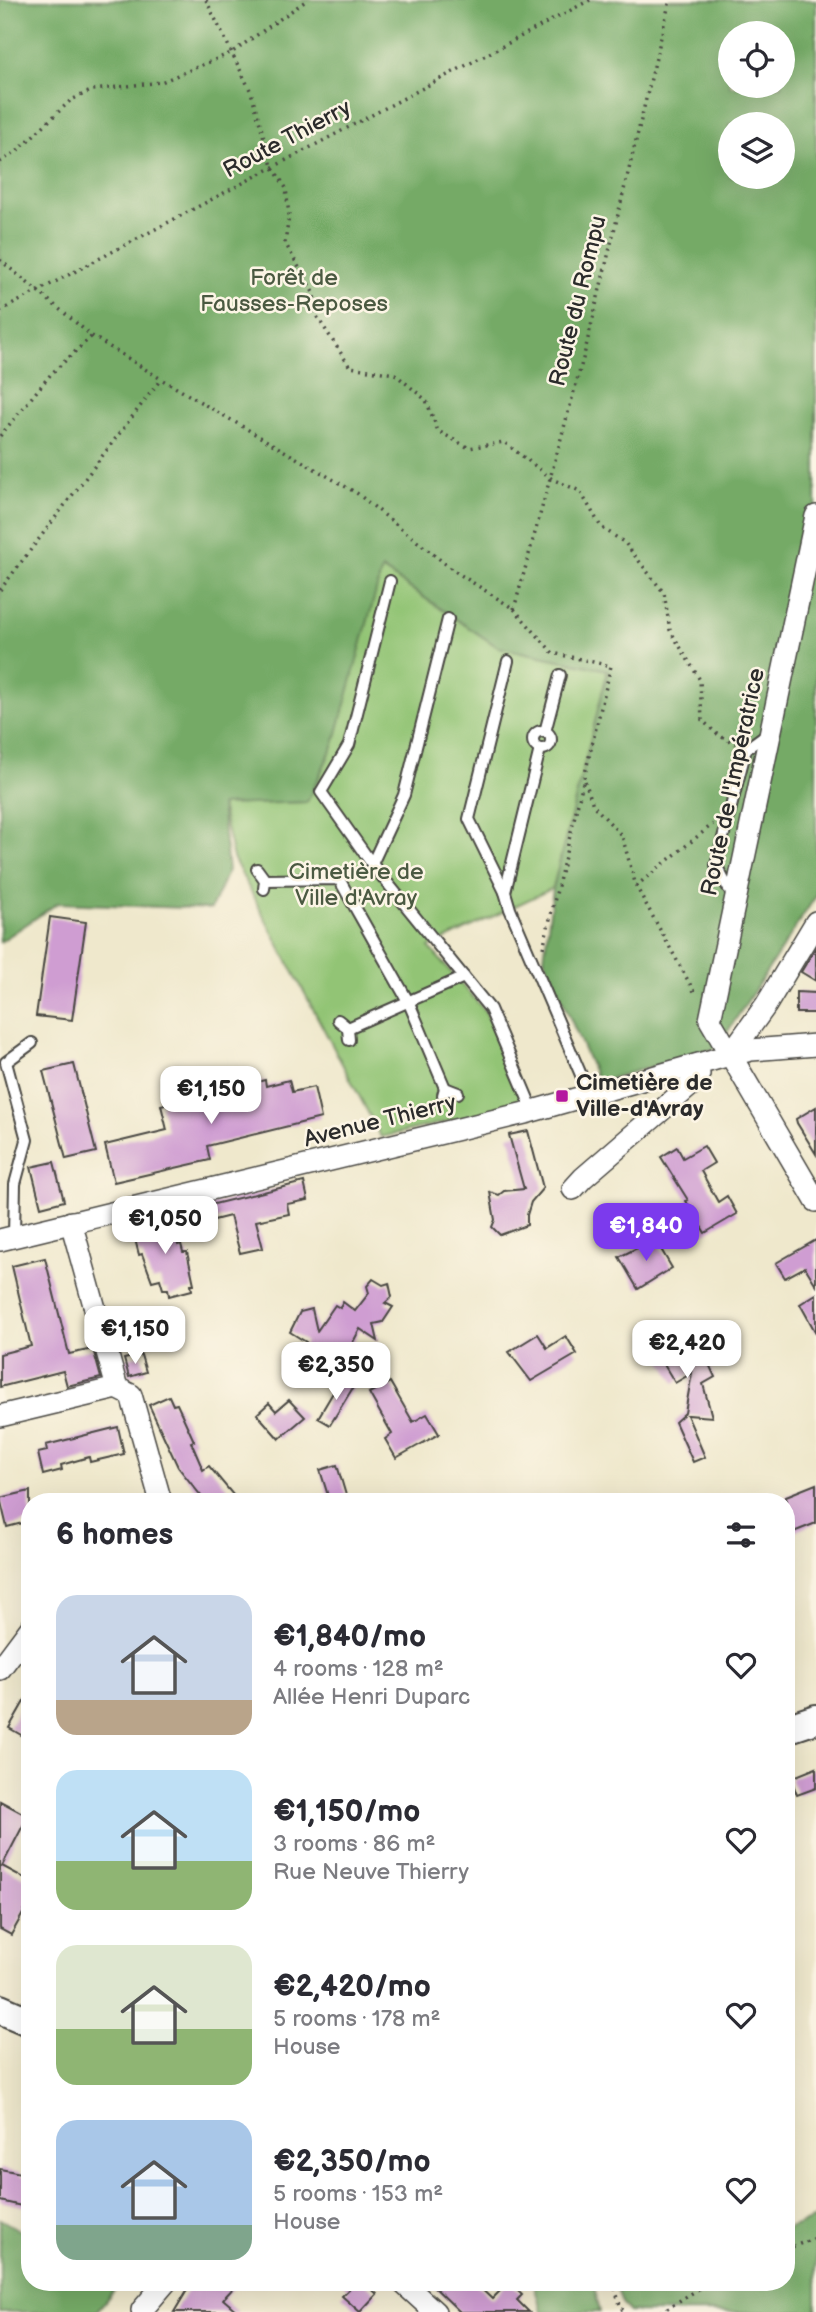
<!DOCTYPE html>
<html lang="en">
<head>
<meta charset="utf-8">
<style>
  :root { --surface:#fff; --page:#f2f2f3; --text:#2b2b33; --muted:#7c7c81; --accent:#7c3aed }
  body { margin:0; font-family:"Balsamiq Sans",sans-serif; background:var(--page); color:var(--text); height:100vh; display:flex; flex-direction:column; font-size:26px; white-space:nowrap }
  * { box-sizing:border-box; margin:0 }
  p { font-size:23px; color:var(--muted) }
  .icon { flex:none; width:38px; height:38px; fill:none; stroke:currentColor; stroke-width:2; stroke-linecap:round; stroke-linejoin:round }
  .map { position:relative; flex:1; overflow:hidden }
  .sheet { position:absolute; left:21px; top:1493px; width:774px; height:798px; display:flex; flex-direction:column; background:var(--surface); border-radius:28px; box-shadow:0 7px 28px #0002 }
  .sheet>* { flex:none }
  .buttons { position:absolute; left:718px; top:21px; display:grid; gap:14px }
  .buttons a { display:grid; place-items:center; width:77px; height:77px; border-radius:50%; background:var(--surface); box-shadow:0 7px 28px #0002; font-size:35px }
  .price { position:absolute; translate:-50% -60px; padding:0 16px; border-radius:14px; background:#fff; color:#222; font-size:23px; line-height:46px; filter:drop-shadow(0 2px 4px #0008) }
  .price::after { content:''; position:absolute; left:50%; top:42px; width:21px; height:16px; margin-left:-10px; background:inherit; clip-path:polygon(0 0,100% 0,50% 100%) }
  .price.on { background:var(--accent); color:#fff }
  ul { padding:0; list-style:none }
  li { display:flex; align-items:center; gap:21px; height:175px; padding:0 35px }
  li span { display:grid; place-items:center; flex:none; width:196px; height:140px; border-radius:21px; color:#555 }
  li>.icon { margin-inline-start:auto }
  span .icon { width:84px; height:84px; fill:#fffc; stroke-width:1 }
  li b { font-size:30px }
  h2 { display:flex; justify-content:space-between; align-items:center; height:84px; padding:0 35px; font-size:30px }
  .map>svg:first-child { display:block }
  .green { fill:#92c475; stroke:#5e7850; stroke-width:2 }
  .forest { fill:#75aa66; stroke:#506a48; stroke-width:2; fill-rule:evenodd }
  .building { fill:#cf9dd2 }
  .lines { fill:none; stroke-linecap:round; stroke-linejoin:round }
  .service-casing { stroke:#484743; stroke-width:14 }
  .minor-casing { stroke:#484743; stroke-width:24 }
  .secondary-casing { stroke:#484743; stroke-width:32 }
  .path { stroke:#484743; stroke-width:3.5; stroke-dasharray:2 5; stroke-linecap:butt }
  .service { stroke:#fff; stroke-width:10 }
  .minor { stroke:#fff; stroke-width:21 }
  .secondary { stroke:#fff; stroke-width:28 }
  .poi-dot { fill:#b5179e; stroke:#fcf5e5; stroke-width:2.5 }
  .labels { text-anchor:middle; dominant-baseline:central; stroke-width:5; stroke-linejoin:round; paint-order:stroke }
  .street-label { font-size:23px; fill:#2b2b2b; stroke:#fcf5e5 }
  .park-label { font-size:23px; fill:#4a5941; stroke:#fcf5e5 }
  .poi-label { font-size:23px; font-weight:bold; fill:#2b2b2b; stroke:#fcf5e5; text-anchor:start }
</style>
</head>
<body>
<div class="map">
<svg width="816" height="2312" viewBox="0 0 816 2312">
  <rect width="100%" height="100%" fill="#fcf5e5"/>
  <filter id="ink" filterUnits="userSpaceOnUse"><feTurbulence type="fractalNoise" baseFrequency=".0143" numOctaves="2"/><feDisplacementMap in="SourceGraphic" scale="14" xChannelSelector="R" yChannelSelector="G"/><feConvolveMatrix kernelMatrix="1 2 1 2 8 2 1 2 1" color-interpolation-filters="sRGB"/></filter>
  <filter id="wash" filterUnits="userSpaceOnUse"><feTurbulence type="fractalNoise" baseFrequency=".00686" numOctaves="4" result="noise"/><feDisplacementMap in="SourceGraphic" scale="28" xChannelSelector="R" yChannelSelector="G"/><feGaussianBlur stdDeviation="1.57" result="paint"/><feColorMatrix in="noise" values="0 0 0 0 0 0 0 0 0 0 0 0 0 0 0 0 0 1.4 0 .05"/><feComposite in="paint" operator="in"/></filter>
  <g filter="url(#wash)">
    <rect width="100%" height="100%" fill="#efe8cc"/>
    <!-- green -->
    <path class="green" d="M 381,569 L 498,647 L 608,670 L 553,888 L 429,947 L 486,1012 L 524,1104 L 381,1137 L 233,858 L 221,805 L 307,802 L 334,744 Z"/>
    <!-- forest -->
    <g class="forest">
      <path d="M 0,0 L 816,0 L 816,896 L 717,1048 L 598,1082 L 544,958 L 553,888 L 608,670 L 498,647 L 382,569 L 334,744 L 307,802 L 221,805 L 228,870 L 211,909 L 58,903 L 0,942 ZM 730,33 L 782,33 L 782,86 L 730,86 ZM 730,124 L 782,124 L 782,177 L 730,177 Z"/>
      <path d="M 816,2218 L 816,2312 L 630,2312 L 622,2304 L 617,2289 L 627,2284 L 786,2282 L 786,2229 Z"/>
      <path d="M 0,2219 L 30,2236 L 30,2282 L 115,2282 L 119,2284 L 96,2312 L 0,2312 Z"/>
      <path d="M 533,2282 L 593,2282 L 600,2312 L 542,2312 Z"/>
    </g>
    <g id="blocks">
      <!-- building -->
      <g class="building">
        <path d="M 50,917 L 86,922 L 72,1020 L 36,1016 Z"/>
        <path d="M 816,947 L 816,981 L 801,972 Z"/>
        <path d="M 796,992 L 816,993 L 816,1013 L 796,1013 Z"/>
        <path d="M 74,1064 L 96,1152 L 66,1159 L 43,1071 Z"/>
        <path d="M 265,1080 L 266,1086 L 289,1080 L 292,1092 L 314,1087 L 321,1118 L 207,1146 L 210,1160 L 114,1182 L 105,1145 L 167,1130 L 161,1105 Z"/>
        <path d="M 816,1107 L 816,1154 L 797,1123 L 796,1119 Z"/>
        <path d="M 528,1131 L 543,1188 L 531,1202 L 527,1215 L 527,1225 L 500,1235 L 492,1227 L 495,1220 L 490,1192 L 499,1195 L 504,1191 L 524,1189 L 509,1135 Z"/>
        <path d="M 704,1146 L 714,1163 L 701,1171 L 718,1202 L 727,1196 L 737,1214 L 705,1233 L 686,1201 L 688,1200 L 661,1157 L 677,1147 L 683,1158 Z"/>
        <path d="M 54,1162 L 64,1201 L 41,1207 L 31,1167 Z"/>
        <path d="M 304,1182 L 308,1200 L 287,1204 L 289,1214 L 256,1221 L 263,1248 L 240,1253 L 230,1216 L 210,1221 L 206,1206 Z"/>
        <path d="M 165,1216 L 173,1221 L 178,1245 L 181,1244 L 183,1252 L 187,1252 L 194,1284 L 191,1284 L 192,1290 L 169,1296 L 168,1289 L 163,1289 L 160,1279 L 152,1281 L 142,1254 L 139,1255 L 135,1239 L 143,1237 L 140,1222 Z"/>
        <path d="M 655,1239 L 672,1268 L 638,1289 L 619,1257 Z"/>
        <path d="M 816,1240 L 816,1285 L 805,1267 L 785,1278 L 776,1263 Z"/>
        <path d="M 45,1258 L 69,1354 L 93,1349 L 101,1378 L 67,1386 L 63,1371 L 0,1387 L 0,1354 L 31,1346 L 12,1266 Z"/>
        <path d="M 373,1279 L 383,1285 L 389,1283 L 392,1297 L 385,1303 L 393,1307 L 383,1322 L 374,1324 L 378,1341 L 360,1329 L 352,1344 L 328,1346 L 315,1364 L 299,1353 L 306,1342 L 290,1332 L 300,1312 L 312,1309 L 317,1331 L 335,1305 L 340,1308 L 343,1302 L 355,1311 L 369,1293 L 367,1286 Z"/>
        <path d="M 816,1294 L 816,1333 L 800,1304 Z"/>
        <path d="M 680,1325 L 688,1338 L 692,1336 L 701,1347 L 715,1377 L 703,1384 L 712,1417 L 687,1415 L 705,1457 L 693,1462 L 675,1422 L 685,1413 L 692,1373 L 675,1383 L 651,1343 Z"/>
        <path d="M 538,1334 L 547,1348 L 566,1336 L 577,1354 L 531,1381 L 509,1352 Z"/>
        <path d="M 141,1355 L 146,1372 L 129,1377 L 124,1359 Z"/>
        <path d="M 341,1379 L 354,1386 L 330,1425 L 318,1418 Z"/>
        <path d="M 390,1382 L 413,1422 L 427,1414 L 439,1434 L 396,1458 L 385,1439 L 392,1434 L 369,1393 Z"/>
        <path d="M 169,1396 L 173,1405 L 177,1404 L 194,1441 L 191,1442 L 203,1470 L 209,1466 L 239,1502 L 206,1502 L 178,1467 L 149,1405 Z"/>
        <path d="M 289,1400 L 305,1417 L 279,1439 L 257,1414 L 269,1403 L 276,1411 Z"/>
        <path d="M 118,1427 L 124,1454 L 90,1462 L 89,1457 L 61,1465 L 62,1470 L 43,1475 L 38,1453 L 47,1451 L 46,1445 Z"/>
        <path d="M 337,1465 L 348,1502 L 330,1502 L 320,1470 Z"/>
        <path d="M 816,1484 L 816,1523 L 786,1535 L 786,1496 Z"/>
        <path d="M 30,1491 L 30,1521 L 7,1527 L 0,1498 Z"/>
        <path d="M 30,1691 L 30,1740 L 9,1728 Z"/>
        <path d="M 816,1768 L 816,1788 L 797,1795 L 791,1778 Z"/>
        <path d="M 0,1801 L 28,1816 L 2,1866 L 30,1881 L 30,1901 L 11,1935 L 0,1929 Z"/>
        <path d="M 0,2169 L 21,2173 L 20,2176 L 30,2179 L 30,2208 L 0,2201 Z"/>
        <path d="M 192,2282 L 239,2282 L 223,2299 L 238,2312 L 174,2312 Z"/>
        <path d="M 342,2282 L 364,2282 L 377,2294 L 360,2312 L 342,2296 L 349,2289 Z"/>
        <path d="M 429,2282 L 474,2282 L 492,2299 L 509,2282 L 522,2295 L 517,2300 L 529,2312 L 460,2312 Z"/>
      </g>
    </g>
  </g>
  <g filter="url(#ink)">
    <use href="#blocks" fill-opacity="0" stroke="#484743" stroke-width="2"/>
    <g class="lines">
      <defs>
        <g id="service">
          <path d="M 390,581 L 349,745 L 321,792 L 372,864 L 490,1009 L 533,1111"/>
          <circle cx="542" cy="740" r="9"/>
          <path d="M 545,732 L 560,675"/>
          <path d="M 540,749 L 505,892 L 510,909 L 590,1096"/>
          <path d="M 372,864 L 404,795 L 448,619"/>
          <path d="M 257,869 L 265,880 L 264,889"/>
          <path d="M 265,880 L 339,879 L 409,1003 L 445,1088"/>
          <path d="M 505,892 L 469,819 L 508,661"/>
          <path d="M 733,897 L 716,865 L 746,749 L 768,733"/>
          <path d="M 338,1020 L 348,1028 L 349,1040"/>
          <path d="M 348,1028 L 464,977"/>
          <path d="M 443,1095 L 445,1088 L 458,1093"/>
          <path d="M 14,1236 L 15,1184 L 27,1140 L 6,1062 L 32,1043"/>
        </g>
        <g id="minor">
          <path d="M 816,516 L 710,1020 L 816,1201"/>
          <path d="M 730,1055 L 766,1005 L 816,922"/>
          <path d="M 573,1189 L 583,1178 L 692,1084 L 699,1074 L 697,1065"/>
          <path d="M 71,1222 L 117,1388"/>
          <path d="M 0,1240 L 529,1112 L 730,1055 L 751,1050 L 816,1045"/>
          <path d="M 117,1388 L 131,1395 L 161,1502"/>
          <path d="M 0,1416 L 117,1388"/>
          <path d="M 0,1669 L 30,1629"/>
          <path d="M 402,2282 L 435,2312"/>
          <path d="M 142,2310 L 166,2282"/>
        </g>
        <g id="secondary">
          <path d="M 786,1729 L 816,1719"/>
          <path d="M 0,2009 L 30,2022"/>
        </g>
      </defs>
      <!-- service casing -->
      <use href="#service" class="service-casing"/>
      <!-- minor casing -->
      <use href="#minor" class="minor-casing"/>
      <!-- secondary casing -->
      <use href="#secondary" class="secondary-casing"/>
      <!-- path -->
      <g class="path">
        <path d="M 206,0 L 251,92 L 272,166 L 286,188 L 289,216 L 285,243 L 314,294 L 316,315 L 350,367 L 395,374 L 426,400 L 438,431 L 469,448 L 504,442 L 552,479 L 580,491 L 601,527 L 625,543 L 664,593 L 670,630 L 700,680 L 702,720 L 718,735 L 736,744"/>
        <path d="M 0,162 L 17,151 L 71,100 L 93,90 L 161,82 L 231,53 L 307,0"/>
        <path d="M 0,260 L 92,336 L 161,379 L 358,494 L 453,570 L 514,609 L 553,653 L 611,666 L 542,952"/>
        <path d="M 0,311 L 590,0"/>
        <path d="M 0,436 L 51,374 L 92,336"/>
        <path d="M 0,590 L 161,379"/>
        <path d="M 514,609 L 584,355 L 670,0"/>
        <path d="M 585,781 L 593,805 L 622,836 L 636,886 L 696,995"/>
        <path d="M 636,886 L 713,824"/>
        <path d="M 786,2249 L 816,2238"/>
        <path d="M 613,2282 L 621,2308 L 625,2312"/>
        <path d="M 661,2312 L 710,2282"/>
      </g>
      <!-- service -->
      <use href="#service" class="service"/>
      <!-- minor -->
      <use href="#minor" class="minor"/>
      <!-- secondary -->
      <use href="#secondary" class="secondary"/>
    </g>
  </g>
  <!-- markers -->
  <rect class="poi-dot" x="555" y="1089" width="14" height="14" rx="3.5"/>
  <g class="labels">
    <!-- street labels -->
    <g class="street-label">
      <text transform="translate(287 139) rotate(-28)">Route Thierry</text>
      <text transform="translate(578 301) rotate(-76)">Route du Rompu</text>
      <text transform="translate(733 782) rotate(-78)">Route de l'Impératrice</text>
      <text transform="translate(380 1121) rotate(-14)">Avenue Thierry</text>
    </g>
    <!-- park labels -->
    <g class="park-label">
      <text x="294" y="278">Forêt de<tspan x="294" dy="26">Fausses-Reposes</tspan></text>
      <text x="356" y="872">Cimetière de<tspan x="356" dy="26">Ville d'Avray</tspan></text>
    </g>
    <!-- poi labels -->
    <g class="poi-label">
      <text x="576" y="1083">Cimetière de<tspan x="576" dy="26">Ville-d'Avray</tspan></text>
    </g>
  </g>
</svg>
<div class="buttons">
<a><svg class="icon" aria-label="locate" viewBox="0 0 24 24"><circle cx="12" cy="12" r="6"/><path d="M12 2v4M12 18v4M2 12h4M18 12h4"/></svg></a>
<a><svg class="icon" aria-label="layers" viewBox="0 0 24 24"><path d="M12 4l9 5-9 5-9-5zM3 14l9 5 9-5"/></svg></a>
</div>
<b class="price" style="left:211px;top:1126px">€1,150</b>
<b class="price" style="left:165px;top:1256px">€1,050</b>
<b class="price on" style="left:646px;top:1263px">€1,840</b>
<b class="price" style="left:135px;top:1366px">€1,150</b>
<b class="price" style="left:687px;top:1380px">€2,420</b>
<b class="price" style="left:336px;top:1402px">€2,350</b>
<section class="sheet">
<h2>6 homes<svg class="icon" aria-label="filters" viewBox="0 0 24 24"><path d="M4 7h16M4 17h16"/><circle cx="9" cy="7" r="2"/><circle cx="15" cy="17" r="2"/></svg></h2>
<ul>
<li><span style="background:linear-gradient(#c9d6e8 75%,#b9a48a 0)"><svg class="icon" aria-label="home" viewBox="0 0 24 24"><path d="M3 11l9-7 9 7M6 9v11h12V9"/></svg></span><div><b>€1,840/mo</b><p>4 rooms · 128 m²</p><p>Allée Henri Duparc</p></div><svg class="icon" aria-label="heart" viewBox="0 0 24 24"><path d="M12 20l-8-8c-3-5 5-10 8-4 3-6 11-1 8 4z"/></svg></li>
<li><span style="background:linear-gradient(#bfe0f5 65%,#8fb573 0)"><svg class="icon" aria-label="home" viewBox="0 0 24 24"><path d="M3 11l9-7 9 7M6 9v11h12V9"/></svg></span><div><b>€1,150/mo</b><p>3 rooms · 86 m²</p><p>Rue Neuve Thierry</p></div><svg class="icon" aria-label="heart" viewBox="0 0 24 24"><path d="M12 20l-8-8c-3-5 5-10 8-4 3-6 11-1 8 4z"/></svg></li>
<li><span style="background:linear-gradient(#dfe7d0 60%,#8fb573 0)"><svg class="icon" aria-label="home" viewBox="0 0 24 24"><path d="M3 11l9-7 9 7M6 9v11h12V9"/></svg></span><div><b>€2,420/mo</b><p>5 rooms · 178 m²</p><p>House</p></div><svg class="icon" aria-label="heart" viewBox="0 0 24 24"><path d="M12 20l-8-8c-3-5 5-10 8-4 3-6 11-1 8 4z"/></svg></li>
<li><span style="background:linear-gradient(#a9c7e8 75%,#7fa58c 0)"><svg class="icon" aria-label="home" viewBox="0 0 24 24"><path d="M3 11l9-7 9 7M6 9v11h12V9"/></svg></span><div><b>€2,350/mo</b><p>5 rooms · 153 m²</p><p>House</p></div><svg class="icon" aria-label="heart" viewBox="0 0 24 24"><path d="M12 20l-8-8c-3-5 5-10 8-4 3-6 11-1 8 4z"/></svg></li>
</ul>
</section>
</div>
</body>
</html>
